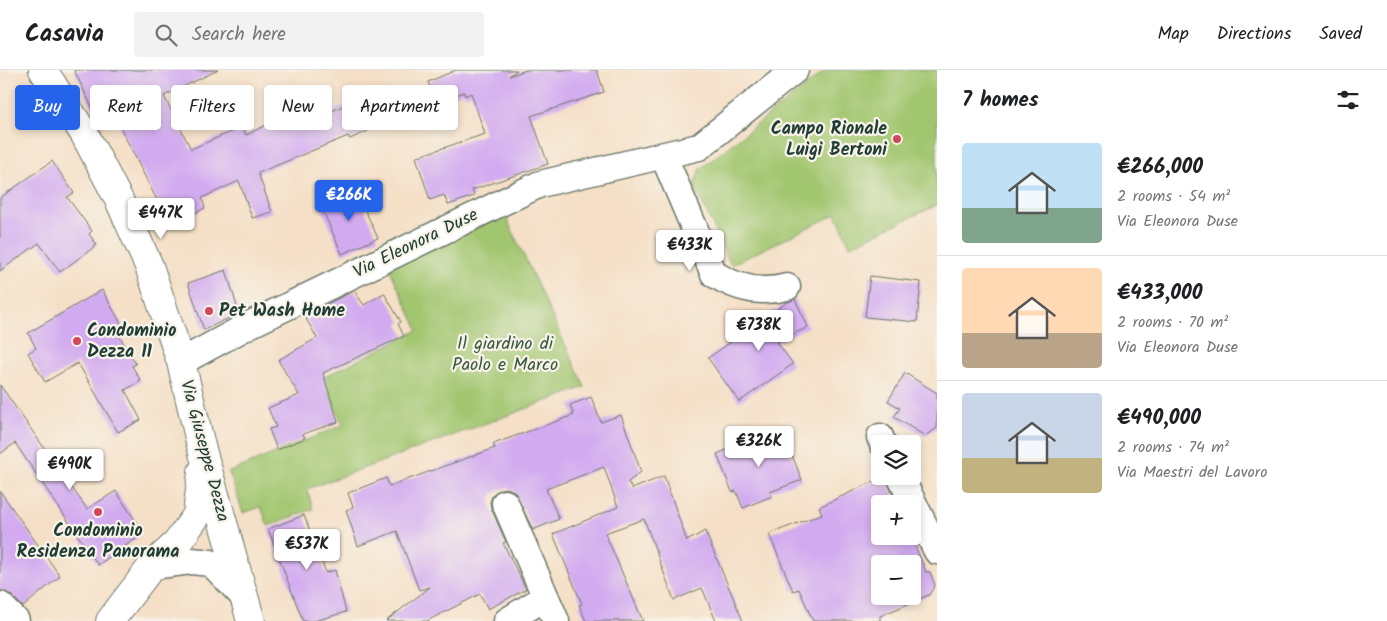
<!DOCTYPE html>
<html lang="en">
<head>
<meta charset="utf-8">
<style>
  :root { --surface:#fff; --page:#f2f2f2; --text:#202124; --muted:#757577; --line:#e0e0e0; --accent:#2563eb }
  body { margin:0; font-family:Kalam,sans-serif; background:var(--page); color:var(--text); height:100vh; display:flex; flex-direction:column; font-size:19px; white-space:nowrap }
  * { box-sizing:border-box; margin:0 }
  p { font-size:16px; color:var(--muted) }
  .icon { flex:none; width:28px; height:28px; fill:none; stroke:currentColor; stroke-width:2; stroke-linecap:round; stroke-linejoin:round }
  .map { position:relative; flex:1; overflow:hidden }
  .details { display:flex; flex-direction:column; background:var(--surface); width:450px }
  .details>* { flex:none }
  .top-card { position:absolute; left:15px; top:15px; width:475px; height:45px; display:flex; gap:10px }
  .fabs { position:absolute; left:871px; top:365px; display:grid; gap:10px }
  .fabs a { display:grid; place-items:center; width:50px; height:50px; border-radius:5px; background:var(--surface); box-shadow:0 2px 8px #0003; font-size:25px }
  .price { position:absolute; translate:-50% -42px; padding:0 11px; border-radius:5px; background:#fff; color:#222; font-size:16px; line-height:32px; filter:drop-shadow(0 1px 2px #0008) }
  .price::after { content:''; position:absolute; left:50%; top:30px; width:15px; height:11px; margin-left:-8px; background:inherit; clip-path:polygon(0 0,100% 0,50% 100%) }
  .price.selected { background:var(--accent); color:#fff }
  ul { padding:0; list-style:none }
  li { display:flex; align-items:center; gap:15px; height:125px; padding:0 25px }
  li+li { border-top:1px solid var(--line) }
  li span { display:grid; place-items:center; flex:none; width:140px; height:100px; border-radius:5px; color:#555 }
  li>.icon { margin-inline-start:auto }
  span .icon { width:60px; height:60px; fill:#fffc; stroke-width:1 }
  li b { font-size:21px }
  h2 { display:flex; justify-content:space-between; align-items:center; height:60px; padding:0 25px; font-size:21px }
  .pill { padding:0 18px; border-radius:5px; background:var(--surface); box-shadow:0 2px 8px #0003; font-size:18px; line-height:45px }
  .pill.selected { background:var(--accent); color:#fff }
  header { display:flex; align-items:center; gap:30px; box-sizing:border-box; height:70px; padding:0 25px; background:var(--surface); border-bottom:1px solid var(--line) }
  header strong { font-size:24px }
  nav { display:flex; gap:28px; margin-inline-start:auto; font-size:18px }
  .search { width:350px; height:45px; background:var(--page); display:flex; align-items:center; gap:12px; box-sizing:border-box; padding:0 18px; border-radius:5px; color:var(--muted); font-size:19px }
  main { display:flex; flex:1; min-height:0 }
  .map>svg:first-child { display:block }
  .green { fill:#a2c670; stroke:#608252 }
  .building { fill:#d2aaf0; fill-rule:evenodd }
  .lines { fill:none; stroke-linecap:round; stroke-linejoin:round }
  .minor-casing { stroke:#6a7667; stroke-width:29 }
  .tertiary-casing { stroke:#6a7667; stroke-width:30 }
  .minor { stroke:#fff; stroke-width:26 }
  .tertiary { stroke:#fff; stroke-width:28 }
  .poi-dot { fill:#d1495b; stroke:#f7f3e8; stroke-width:2 }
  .labels { text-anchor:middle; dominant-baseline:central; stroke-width:4.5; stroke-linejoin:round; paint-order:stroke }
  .poi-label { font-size:18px; font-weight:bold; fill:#1f3d34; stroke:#f7f3e8; text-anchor:start }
  .street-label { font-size:18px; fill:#1f3d34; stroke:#f7f3e8 }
  .park-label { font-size:18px; fill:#395840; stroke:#f7f3e8 }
</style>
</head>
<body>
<header>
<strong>Casavia</strong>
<div class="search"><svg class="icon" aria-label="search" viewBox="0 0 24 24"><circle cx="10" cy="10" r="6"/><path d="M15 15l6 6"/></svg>Search here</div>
<nav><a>Map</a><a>Directions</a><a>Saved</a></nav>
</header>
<main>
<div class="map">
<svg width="937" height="551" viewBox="0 0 937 551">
  <rect width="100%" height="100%" fill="#f7f3e8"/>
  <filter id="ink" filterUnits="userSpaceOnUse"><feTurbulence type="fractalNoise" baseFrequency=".02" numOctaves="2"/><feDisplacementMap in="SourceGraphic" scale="10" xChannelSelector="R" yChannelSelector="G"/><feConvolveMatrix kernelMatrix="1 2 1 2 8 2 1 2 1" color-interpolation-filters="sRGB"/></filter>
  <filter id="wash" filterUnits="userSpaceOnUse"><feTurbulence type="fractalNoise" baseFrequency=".0096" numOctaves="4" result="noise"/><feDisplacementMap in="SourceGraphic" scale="20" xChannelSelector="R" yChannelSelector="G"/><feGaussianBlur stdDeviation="1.12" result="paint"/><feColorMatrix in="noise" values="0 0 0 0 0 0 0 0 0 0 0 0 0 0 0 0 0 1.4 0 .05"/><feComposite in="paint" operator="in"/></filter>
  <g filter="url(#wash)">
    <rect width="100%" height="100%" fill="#f5dfc6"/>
    <!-- green -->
    <g class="green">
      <path d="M 826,0 L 937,0 L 937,135 L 850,176 L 836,144 L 731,195 L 694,115 L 700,99 Z"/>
      <path d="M 505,145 L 585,317 L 307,419 L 313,439 L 268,456 L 261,437 L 243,443 L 229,402 L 343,355 L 322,308 L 418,260 L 389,198 Z"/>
    </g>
    <g id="blocks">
      <!-- building -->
      <g class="building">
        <path d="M 74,0 L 218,0 L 164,26 L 191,79 L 242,57 L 246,65 L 285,46 L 280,36 L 304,26 L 307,32 L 314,29 L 321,46 L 367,25 L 381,55 L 350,69 L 348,66 L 258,103 L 272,142 L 252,148 L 239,111 L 202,128 L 205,138 L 170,156 L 116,49 L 101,56 Z"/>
        <path d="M 456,0 L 517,0 L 509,6 L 526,0 L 597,0 L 604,22 L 531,46 L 548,94 L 472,120 L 474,126 L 448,135 L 444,125 L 430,130 L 416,87 L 485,64 L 471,23 L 465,26 L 464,22 L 436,33 L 428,12 Z"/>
        <path d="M 52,91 L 74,123 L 67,127 L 92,161 L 89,164 L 97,175 L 60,202 L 39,173 L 0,201 L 0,128 Z"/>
        <path d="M 356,121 L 378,168 L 342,184 L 320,134 L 347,122 L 348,125 Z"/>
        <path d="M 226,200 L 239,243 L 204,260 L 188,213 Z"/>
        <path d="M 870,206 L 921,212 L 917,252 L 865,247 Z"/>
        <path d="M 102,220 L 122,255 L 115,259 L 136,294 L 132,296 L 141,311 L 125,320 L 141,350 L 118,362 L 78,293 L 45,312 L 28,283 L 36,278 L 28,263 Z"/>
        <path d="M 354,221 L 364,235 L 384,223 L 401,252 L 398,254 L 404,266 L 323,303 L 338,352 L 303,364 L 305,368 L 277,380 L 269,359 L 276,357 L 268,338 L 299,325 L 278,290 L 317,268 L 304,245 Z"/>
        <path d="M 795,229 L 808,257 L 777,272 L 793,294 L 739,332 L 708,288 L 786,233 Z"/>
        <path d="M 905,303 L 937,323 L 937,358 L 925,366 L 894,347 L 900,338 L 888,331 Z"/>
        <path d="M 0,315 L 87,439 L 116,421 L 139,456 L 135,459 L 140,466 L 98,495 L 15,373 L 0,384 Z"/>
        <path d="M 591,327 L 601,352 L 621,345 L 641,402 L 628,412 L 632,419 L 664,406 L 687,471 L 705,461 L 743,551 L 716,551 L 702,518 L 674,530 L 644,449 L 605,463 L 643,551 L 586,551 L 579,535 L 582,534 L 553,464 L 618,437 L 604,397 L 546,419 L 559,449 L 533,460 L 514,421 L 507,418 L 500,419 L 493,424 L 490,432 L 491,438 L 506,472 L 503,473 L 526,519 L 488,539 L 480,524 L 427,551 L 386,551 L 430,517 L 419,520 L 397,461 L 358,476 L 346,440 L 353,437 L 348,423 L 386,408 L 389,416 L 495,378 L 493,374 L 574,345 L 570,335 Z"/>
        <path d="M 783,363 L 802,410 L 770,422 L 772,426 L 743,438 L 736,421 L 732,422 L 717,384 L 764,364 L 766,370 Z"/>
        <path d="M 885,406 L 897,434 L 880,434 L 880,466 L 911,466 L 926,502 L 930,502 L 935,515 L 929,525 L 880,546 L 880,551 L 813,551 L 799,519 L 793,521 L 769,464 L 822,444 L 819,437 ZM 880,494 L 912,494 L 912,526 L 880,526 Z"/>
        <path d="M 0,421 L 60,506 L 23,537 L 10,524 L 0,520 Z"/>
        <path d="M 304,445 L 326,503 L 335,500 L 346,542 L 314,551 L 303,551 L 268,459 Z"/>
      </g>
    </g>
  </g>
  <g filter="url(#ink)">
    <use href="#blocks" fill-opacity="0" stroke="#6a7667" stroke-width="1"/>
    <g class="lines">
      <defs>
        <g id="minor">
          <path d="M 664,87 L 714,204 C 736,218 761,224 787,217"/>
          <path d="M 181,292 L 249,255 L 540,114 L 699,77 L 795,0"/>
          <path d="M 880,367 L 883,374"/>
          <path d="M 900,406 L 937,481"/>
          <path d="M 505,433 L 556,551"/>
          <path d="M 152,496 L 191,491 L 211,493 L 243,526"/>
          <path d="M 0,535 L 16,551"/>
          <path d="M 507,551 L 544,528"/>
        </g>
        <g id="tertiary">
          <path d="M 43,0 L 85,65 L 119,130 L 149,196 L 181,292 L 201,376 L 251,551"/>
          <path d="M 110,551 L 152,496 L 177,473 L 197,445 L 202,402"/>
        </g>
      </defs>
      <!-- minor casing -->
      <use href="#minor" class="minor-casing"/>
      <!-- tertiary casing -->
      <use href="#tertiary" class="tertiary-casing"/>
      <!-- minor -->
      <use href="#minor" class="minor"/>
      <!-- tertiary -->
      <use href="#tertiary" class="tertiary"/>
    </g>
  </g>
  <!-- markers -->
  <g class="poi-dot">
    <circle cx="897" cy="69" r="5"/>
    <circle cx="209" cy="241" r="5"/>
    <circle cx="77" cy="271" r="5"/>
    <circle cx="98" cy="442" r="5"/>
  </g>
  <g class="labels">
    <!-- poi labels -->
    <g class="poi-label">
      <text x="887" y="59" text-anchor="end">Campo Rionale<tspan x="887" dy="21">Luigi Bertoni</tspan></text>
      <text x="219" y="241">Pet Wash Home</text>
      <text x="87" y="261">Condominio<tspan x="87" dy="21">Dezza 11</tspan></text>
      <text x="98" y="461" text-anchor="middle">Condominio<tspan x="98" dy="21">Residenza Panorama</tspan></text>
    </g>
    <!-- street labels -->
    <g class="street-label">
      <text transform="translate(416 174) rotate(-26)">Via Eleonora Duse</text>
      <text transform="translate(204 381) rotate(75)">Via Giuseppe Dezza</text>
    </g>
    <!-- park labels -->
    <g class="park-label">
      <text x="505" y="274">Il giardino di<tspan x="505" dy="21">Paolo e Marco</tspan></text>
    </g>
  </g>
</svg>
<div class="fabs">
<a><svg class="icon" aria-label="layers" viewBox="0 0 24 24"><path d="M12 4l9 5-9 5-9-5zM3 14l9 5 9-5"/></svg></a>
<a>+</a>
<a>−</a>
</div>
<b class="price selected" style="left:349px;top:152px">€266K</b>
<b class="price" style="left:161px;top:170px">€447K</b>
<b class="price" style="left:690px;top:202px">€433K</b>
<b class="price" style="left:759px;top:282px">€738K</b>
<b class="price" style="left:759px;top:398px">€326K</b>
<b class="price" style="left:70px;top:421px">€490K</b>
<b class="price" style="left:307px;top:501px">€537K</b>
<div class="top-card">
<a class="pill selected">Buy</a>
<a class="pill">Rent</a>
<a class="pill">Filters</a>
<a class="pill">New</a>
<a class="pill">Apartment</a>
</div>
</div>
<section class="details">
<h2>7 homes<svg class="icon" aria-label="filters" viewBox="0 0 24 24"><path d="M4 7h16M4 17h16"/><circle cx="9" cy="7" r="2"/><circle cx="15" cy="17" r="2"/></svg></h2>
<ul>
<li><span style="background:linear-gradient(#bfe0f5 65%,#7fa58c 0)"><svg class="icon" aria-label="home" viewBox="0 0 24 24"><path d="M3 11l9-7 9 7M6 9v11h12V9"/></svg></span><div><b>€266,000</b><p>2 rooms · 54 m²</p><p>Via Eleonora Duse</p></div></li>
<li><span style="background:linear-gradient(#ffd9b3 65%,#b9a48a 0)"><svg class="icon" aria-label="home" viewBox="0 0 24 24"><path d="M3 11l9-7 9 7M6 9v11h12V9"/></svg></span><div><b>€433,000</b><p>2 rooms · 70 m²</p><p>Via Eleonora Duse</p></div></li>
<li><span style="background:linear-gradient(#c9d6e8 65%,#c2b280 0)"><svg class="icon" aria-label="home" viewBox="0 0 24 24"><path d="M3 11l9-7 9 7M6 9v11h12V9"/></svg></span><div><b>€490,000</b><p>2 rooms · 74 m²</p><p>Via Maestri del Lavoro</p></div></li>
</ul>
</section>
</main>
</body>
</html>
